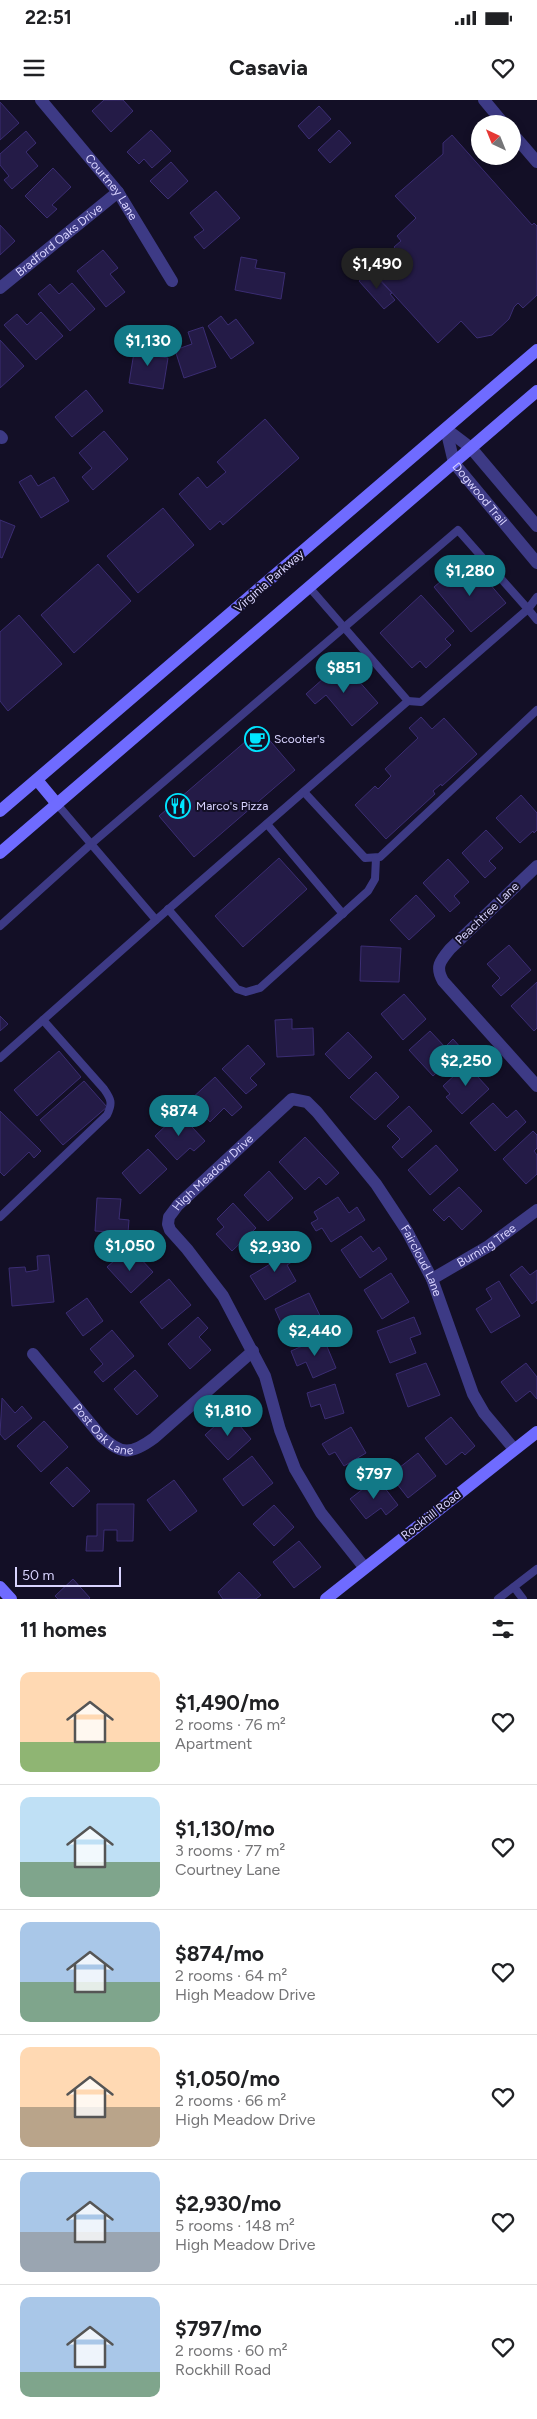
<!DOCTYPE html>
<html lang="en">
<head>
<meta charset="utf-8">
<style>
  :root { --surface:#fff; --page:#f6f6f6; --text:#202124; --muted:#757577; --line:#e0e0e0; --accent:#127987 }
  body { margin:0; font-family:Figtree,sans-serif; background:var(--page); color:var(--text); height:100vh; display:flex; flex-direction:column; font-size:19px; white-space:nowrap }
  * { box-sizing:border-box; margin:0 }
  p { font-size:16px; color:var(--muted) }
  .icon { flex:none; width:28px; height:28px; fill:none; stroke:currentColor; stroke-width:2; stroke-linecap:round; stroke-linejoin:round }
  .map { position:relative; height:1499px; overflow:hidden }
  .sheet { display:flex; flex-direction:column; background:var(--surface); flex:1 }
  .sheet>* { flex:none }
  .needle { width:32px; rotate:317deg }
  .controls { position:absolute; left:471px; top:15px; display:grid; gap:10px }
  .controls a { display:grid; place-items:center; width:50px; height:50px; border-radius:50%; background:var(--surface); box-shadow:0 2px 8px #0003; font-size:25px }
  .scale { position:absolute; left:15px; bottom:12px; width:106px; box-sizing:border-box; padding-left:5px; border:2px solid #d9d4ff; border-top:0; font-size:14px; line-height:18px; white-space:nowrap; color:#d9d4ff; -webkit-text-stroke:4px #130f26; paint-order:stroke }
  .price { position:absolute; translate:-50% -42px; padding:0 11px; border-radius:18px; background:var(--accent); color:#fff; font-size:16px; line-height:32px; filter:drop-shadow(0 1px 2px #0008) }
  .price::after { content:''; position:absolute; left:50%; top:30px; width:15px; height:11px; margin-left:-8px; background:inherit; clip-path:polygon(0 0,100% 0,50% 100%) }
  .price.on { background:#222; color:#fff }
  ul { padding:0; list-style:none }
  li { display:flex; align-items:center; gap:15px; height:125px; padding:0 20px }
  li+li { border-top:1px solid var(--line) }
  li span { display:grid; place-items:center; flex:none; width:140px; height:100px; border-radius:10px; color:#555 }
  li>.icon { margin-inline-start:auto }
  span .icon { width:60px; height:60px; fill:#fffc; stroke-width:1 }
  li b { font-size:21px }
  h2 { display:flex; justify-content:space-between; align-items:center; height:60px; padding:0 20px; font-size:21px }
  .status { display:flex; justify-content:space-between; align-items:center; height:35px; padding:0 25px; background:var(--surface); direction:ltr }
  .status svg { height:14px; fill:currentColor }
  header { display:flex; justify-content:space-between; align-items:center; height:65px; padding:0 20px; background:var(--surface); font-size:22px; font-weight:700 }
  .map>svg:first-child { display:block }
  .building { fill:#241b47; stroke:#3b2d73 }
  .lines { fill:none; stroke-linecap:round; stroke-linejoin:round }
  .lane { stroke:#3d3a85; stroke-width:8 }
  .street { stroke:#3d3a85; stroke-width:12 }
  .secondary { stroke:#6f6bff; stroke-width:12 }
  .labels { text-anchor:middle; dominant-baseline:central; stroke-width:4; stroke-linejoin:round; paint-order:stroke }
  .street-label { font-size:12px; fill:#d9d4ff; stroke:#130f26 }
  .poi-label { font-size:12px; fill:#d9d4ff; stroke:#130f26; text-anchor:start }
</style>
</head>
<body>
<div class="status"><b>22:51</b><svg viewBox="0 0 49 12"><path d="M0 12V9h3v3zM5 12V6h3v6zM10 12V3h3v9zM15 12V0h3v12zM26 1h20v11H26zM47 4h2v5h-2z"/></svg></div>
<header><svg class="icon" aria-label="menu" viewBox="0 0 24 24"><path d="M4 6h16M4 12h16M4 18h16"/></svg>Casavia<svg class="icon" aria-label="heart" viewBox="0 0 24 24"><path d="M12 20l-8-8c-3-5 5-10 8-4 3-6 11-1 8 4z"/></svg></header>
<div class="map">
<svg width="537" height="1499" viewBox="0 0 537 1499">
  <rect width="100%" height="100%" fill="#130f26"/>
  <!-- building -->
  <g class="building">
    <path d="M 104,0 L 123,0 L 133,11 L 111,32 L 92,11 Z"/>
    <path d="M 0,2 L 19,23 L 0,40 Z"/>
    <path d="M 319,6 L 331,19 L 309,39 L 298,26 Z"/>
    <path d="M 151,30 L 171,51 L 152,68 L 144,59 L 139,64 L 127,52 Z"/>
    <path d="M 339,30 L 351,43 L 330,63 L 318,50 Z"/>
    <path d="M 26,31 L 36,43 L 26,52 L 38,66 L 12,89 L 4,80 L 9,76 L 0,65 L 0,54 Z"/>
    <path d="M 452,35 L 532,125 L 534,123 L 537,126 L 537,195 L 523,208 L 518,203 L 514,207 L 509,219 L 492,235 L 477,238 L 461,221 L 438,243 L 376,175 L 400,154 L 394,147 L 401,141 L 397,136 L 416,118 L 395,96 L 443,54 L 443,43 Z"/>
    <path d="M 171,62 L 188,81 L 168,99 L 150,81 Z"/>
    <path d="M 53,68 L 71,87 L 52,105 L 57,109 L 47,118 L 25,96 Z"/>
    <path d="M 216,91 L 240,118 L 204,149 L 194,137 L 204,130 L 190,113 Z"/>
    <path d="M 0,125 L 15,141 L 0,155 Z"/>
    <path d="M 103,150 L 118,168 L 110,174 L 125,192 L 106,207 L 77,171 Z"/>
    <path d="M 241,157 L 257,160 L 255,168 L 285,173 L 281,199 L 235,190 Z"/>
    <path d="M 371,171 L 392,193 L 390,194 L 395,200 L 384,209 L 359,181 Z"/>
    <path d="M 72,183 L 95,209 L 70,231 L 38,194 L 50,184 L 59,194 Z"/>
    <path d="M 41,212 L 63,236 L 36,260 L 4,225 L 17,214 L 27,225 Z"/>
    <path d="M 221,216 L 228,225 L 236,219 L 254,243 L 231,259 L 208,226 Z"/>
    <path d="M 203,227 L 216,267 L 184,278 L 175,250 L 192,244 L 188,232 Z"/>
    <path d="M 0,240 L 24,266 L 0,288 Z"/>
    <path d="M 136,240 L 151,242 L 149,255 L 168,258 L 163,289 L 129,283 Z"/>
    <path d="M 86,290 L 103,311 L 72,337 L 55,317 Z"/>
    <path d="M 265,319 L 299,358 L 223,425 L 220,421 L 210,430 L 179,394 L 198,377 L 207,388 L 226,372 L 217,362 Z"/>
    <path d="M 104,331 L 128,359 L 93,390 L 82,377 L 92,368 L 79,353 Z"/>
    <path d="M 31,375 L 38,386 L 54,377 L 69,401 L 41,418 L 19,382 Z"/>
    <path d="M 163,408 L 194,445 L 138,493 L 107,456 Z"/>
    <path d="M 0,420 L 15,426 L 2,458 L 0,457 Z"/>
    <path d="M 98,464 L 131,501 L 74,553 L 41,515 Z"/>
    <path d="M 461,464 L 470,475 L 477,469 L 506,503 L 471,532 L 434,487 Z"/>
    <path d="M 421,495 L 454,531 L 445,539 L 451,545 L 426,568 L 420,561 L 412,568 L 380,533 Z"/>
    <path d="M 19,515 L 62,564 L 8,611 L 0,601 L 0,532 Z"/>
    <path d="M 342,562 L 378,603 L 352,626 L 326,595 L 315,604 L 306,594 Z"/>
    <path d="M 421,617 L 432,629 L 444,618 L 477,654 L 442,686 L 441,684 L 433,691 L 435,694 L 386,739 L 355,705 L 375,686 L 378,689 L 391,676 L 385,669 L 418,638 L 409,628 Z"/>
    <path d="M 260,629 L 295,670 L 194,757 L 159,716 Z"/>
    <path d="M 521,695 L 537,713 L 537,730 L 534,733 L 533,731 L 520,743 L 496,718 Z"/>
    <path d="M 486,730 L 503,748 L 489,761 L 496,768 L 485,778 L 462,753 Z"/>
    <path d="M 279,758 L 307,789 L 243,847 L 215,816 Z"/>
    <path d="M 448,759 L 469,782 L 454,796 L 460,803 L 450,812 L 423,783 Z"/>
    <path d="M 416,795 L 435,816 L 409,840 L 390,820 Z"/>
    <path d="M 509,845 L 531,870 L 501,896 L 492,886 L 500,878 L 487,864 Z"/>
    <path d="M 361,846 L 401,848 L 399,882 L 360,881 Z"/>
    <path d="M 537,882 L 537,928 L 534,931 L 511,906 Z"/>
    <path d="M 404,894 L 426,919 L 403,940 L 381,914 Z"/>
    <path d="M 0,916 L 8,924 L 0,931 Z"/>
    <path d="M 292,919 L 292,929 L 313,928 L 314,955 L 277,957 L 275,920 Z"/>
    <path d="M 430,931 L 445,947 L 453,939 L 462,949 L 433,976 L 409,950 Z"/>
    <path d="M 348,932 L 372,957 L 349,979 L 325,954 Z"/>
    <path d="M 248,945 L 265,964 L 250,978 L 257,985 L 246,994 L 222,969 Z"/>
    <path d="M 59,951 L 81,977 L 37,1016 L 14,990 Z"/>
    <path d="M 471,960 L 482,972 L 477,976 L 489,989 L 462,1014 L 446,997 L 450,994 L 443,986 Z"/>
    <path d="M 376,972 L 399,997 L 375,1020 L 350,997 Z"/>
    <path d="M 215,977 L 242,1007 L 232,1016 L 224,1008 L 210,1022 L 190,1000 Z"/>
    <path d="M 84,981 L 107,1007 L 63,1045 L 40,1020 Z"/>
    <path d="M 493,1003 L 507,1018 L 516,1010 L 526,1022 L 495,1051 L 470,1023 Z"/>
    <path d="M 409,1006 L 432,1031 L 402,1058 L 392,1047 L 400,1039 L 387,1026 Z"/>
    <path d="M 0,1011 L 41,1051 L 34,1058 L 29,1052 L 4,1076 L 0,1072 Z"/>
    <path d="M 179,1013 L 205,1041 L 194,1051 L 190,1048 L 177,1060 L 155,1036 Z"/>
    <path d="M 533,1031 L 537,1035 L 537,1048 L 534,1051 L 537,1055 L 537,1074 L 526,1084 L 503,1059 Z"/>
    <path d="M 305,1037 L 339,1073 L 326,1085 L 319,1077 L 305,1090 L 279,1062 Z"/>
    <path d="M 436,1045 L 458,1070 L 430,1095 L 408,1070 Z"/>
    <path d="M 148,1049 L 167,1069 L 140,1094 L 122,1073 Z"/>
    <path d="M 269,1071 L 293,1098 L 268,1121 L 244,1095 Z"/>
    <path d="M 459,1087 L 482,1111 L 462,1130 L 449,1116 L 444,1121 L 433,1110 Z"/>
    <path d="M 338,1097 L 349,1113 L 357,1107 L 365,1120 L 331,1142 L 322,1128 L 316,1131 L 311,1123 L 318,1119 L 314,1112 Z"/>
    <path d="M 97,1098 L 121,1099 L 119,1119 L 129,1120 L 128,1133 L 95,1131 Z"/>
    <path d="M 233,1103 L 256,1128 L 232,1151 L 216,1134 L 224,1127 L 217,1119 Z"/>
    <path d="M 361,1136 L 373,1152 L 379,1147 L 387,1159 L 360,1178 L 341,1150 Z"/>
    <path d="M 284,1142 L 295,1160 L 287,1165 L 296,1181 L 265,1200 L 250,1176 L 277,1160 L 271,1150 Z"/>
    <path d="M 123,1153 L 132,1163 L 138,1156 L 153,1172 L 131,1193 L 107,1167 Z"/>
    <path d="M 49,1155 L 54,1202 L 12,1206 L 9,1168 L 25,1167 L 26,1172 L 38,1170 L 37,1156 Z"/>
    <path d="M 522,1166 L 530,1175 L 537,1170 L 537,1200 L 532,1204 L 510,1175 Z"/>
    <path d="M 391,1173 L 409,1202 L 382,1219 L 364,1190 Z"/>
    <path d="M 169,1179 L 191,1205 L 162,1229 L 140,1202 Z"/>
    <path d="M 499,1181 L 520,1216 L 491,1233 L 476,1209 L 492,1199 L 486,1189 Z"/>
    <path d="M 309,1193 L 324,1224 L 289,1240 L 275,1209 Z"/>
    <path d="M 87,1198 L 103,1221 L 83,1236 L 66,1213 Z"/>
    <path d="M 198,1217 L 208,1228 L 199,1237 L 211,1250 L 190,1269 L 168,1244 Z"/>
    <path d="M 414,1217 L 421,1234 L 410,1238 L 416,1253 L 390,1263 L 377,1231 Z"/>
    <path d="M 112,1230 L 134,1256 L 103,1282 L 94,1272 L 103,1264 L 90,1249 Z"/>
    <path d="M 323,1237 L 336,1268 L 313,1278 L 306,1262 L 297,1266 L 291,1251 Z"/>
    <path d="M 426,1263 L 440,1295 L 408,1307 L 396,1274 Z"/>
    <path d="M 526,1263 L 537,1277 L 537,1299 L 530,1291 L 516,1302 L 501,1282 Z"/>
    <path d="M 135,1270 L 158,1296 L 137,1315 L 114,1289 Z"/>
    <path d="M 335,1284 L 344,1313 L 325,1319 L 320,1304 L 311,1307 L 307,1293 Z"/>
    <path d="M 2,1298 L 15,1313 L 22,1306 L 32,1318 L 5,1340 L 0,1334 Z"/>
    <path d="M 229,1313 L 251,1339 L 228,1360 L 205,1335 Z"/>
    <path d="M 451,1317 L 475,1346 L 465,1355 L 462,1352 L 446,1365 L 425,1338 Z"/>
    <path d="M 44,1321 L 68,1347 L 41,1372 L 17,1346 Z"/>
    <path d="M 351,1327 L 366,1353 L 344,1366 L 335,1352 L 329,1355 L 322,1344 Z"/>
    <path d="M 418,1353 L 436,1376 L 408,1398 L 390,1375 Z"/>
    <path d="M 252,1356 L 273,1383 L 243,1406 L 223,1379 Z"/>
    <path d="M 67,1367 L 90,1391 L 73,1407 L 50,1383 Z"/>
    <path d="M 377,1378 L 398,1405 L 386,1415 L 381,1408 L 366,1419 L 350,1399 Z"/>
    <path d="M 174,1380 L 197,1411 L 170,1431 L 147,1400 Z"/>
    <path d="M 97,1404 L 134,1404 L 133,1441 L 117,1441 L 117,1430 L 104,1430 L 103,1451 L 86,1451 L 87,1436 L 97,1436 Z"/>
    <path d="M 274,1405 L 294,1427 L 274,1446 L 253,1424 Z"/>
    <path d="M 299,1441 L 321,1467 L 294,1488 L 273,1462 Z"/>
    <path d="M 239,1472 L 261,1495 L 256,1499 L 223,1499 L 218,1492 Z"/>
    <path d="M 73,1479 L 90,1498 L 89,1499 L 58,1499 L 55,1496 Z"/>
  </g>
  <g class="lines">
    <!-- lane -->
    <g class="lane">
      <path d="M 408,601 L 421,602 L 528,509 L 537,520"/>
      <path d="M 304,692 L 365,758 L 380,757 L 537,610"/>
      <path d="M 57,704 L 156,820 L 408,601 L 309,487"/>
      <path d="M 267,724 L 343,814"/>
      <path d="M 168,809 L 237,889 L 246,892 L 260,888 L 368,791 L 375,779 L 376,758"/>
      <path d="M 0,826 L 91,744 L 458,430 L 528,509 L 537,497"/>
      <path d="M 0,958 L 156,820"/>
      <path d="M 0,1117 L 107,1015 C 113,1003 111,999 104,989 L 43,920"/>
      <path d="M 514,1487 L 523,1499"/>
      <path d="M 498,1499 L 537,1469"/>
    </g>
    <!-- street -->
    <g class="street">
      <path id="s1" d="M 41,0 L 118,92 L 172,181"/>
      <path d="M 484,0 L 504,24"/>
      <path d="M 512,33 L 537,62"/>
      <path id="s2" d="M 0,188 L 118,92"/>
      <path id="s3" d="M 446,329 L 454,363 L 537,463"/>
      <path d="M 446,329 L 471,348 L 537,426"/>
      <path d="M 0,336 L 2,338"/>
      <path d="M 537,766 L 450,849 C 440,861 435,867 443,881 L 537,986"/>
      <path id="s4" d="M 432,1179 L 487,1147 L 537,1110"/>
      <path id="s5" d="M 33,1254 L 101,1336 C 121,1355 131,1355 154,1338 L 253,1251"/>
      <path id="s6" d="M 364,1467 L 321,1413 L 295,1369 L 280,1330 L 265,1276 L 223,1196 L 187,1149 L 170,1130 L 168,1124 L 169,1117 L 178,1105 L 292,999 L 307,1002 L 317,1012 L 376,1084 L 407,1131 L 432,1179 L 473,1294 L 484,1313 L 514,1349"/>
    </g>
    <!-- secondary -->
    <g class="secondary">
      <path d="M 37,680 L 57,704"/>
      <path d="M 0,711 L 537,250"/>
      <path d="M 0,753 L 537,291"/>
      <path d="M 0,1487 L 11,1499"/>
      <path d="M 326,1499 L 537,1332"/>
    </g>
  </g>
  <!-- icons -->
  <defs>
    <symbol id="cafe-ring" viewBox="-11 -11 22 22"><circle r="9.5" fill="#130f26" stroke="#00e5ff" stroke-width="1.5"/><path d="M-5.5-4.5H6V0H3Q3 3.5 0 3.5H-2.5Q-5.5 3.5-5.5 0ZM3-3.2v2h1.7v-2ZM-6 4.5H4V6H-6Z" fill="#00e5ff"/></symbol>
    <symbol id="restaurant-ring" viewBox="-11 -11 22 22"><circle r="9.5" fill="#130f26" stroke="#00e5ff" stroke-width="1.5"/><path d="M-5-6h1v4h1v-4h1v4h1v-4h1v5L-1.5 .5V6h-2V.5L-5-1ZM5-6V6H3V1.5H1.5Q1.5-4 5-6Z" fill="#00e5ff"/></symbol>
  </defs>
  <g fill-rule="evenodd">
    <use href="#cafe-ring" x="243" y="625" width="28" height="28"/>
    <use href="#restaurant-ring" x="164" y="692" width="28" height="28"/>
  </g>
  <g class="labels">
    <!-- street labels -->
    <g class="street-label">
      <text stroke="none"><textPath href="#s1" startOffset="112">Courtney Lane</textPath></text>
      <text stroke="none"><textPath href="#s2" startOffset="76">Bradford Oaks Drive</textPath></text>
      <text stroke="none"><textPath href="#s3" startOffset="75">Dogwood Trail</textPath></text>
      <text transform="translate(269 481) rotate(-41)">Virginia Parkway</text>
      <text transform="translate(487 813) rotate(-44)">Peachtree Lane</text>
      <text stroke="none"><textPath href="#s6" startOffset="469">High Meadow Drive</textPath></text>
      <text stroke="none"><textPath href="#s4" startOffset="64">Burning Tree</textPath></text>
      <text stroke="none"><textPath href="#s6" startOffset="789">Faircloud Lane</textPath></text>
      <text stroke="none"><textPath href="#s5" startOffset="105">Post Oak Lane</textPath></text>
      <text transform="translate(431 1415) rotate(-38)">Rockhill Road</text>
    </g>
    <!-- poi labels -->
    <g class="poi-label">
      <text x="274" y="639">Scooter's</text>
      <text x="196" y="706">Marco's Pizza</text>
    </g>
  </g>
</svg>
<div class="controls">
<a><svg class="needle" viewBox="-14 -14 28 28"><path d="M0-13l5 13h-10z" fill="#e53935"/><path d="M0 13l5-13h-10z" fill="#757577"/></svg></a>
</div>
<div class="scale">50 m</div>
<b class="price on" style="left:377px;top:190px">$1,490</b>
<b class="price" style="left:148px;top:267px">$1,130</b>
<b class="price" style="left:470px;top:497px">$1,280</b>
<b class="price" style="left:344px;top:594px">$851</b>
<b class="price" style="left:466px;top:987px">$2,250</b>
<b class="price" style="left:179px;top:1037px">$874</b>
<b class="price" style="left:130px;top:1172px">$1,050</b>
<b class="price" style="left:275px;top:1173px">$2,930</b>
<b class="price" style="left:315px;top:1257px">$2,440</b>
<b class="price" style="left:228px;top:1337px">$1,810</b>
<b class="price" style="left:374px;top:1400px">$797</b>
</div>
<section class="sheet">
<h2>11 homes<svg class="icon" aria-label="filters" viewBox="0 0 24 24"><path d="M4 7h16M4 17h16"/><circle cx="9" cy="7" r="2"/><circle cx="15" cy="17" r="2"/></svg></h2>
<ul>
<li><span style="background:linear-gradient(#ffd9b3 70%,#8fb573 0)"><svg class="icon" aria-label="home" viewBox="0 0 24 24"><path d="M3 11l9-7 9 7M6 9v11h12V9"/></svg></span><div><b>$1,490/mo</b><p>2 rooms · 76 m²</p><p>Apartment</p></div><svg class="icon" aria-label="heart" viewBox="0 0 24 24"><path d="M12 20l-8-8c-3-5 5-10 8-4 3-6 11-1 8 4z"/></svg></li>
<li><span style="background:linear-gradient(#bfe0f5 65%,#7fa58c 0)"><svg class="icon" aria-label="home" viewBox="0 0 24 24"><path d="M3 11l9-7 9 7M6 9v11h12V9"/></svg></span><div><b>$1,130/mo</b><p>3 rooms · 77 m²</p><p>Courtney Lane</p></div><svg class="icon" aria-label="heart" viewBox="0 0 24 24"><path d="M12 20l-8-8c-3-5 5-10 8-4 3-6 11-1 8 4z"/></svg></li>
<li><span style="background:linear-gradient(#a9c7e8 60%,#7fa58c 0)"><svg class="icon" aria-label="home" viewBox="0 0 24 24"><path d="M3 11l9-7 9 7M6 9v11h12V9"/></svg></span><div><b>$874/mo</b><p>2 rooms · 64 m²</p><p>High Meadow Drive</p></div><svg class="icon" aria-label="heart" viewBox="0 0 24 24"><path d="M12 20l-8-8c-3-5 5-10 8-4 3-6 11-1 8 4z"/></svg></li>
<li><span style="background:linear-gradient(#ffd9b3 60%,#b9a48a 0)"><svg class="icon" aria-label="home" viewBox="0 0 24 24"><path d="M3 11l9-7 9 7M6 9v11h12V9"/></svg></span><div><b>$1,050/mo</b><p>2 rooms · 66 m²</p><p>High Meadow Drive</p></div><svg class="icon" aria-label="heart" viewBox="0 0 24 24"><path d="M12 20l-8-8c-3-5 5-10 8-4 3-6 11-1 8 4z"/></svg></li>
<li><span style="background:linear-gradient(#a9c7e8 60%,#9aa5b1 0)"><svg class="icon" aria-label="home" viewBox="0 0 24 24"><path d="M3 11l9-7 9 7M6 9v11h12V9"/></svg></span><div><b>$2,930/mo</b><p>5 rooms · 148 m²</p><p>High Meadow Drive</p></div><svg class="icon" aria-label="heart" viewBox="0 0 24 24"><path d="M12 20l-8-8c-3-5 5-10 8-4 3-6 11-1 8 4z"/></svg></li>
<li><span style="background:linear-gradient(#a9c7e8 75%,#7fa58c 0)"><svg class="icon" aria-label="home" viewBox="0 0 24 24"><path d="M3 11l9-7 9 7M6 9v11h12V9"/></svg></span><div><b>$797/mo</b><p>2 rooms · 60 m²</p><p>Rockhill Road</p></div><svg class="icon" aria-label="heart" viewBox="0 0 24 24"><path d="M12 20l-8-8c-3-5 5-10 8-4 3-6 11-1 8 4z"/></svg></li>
</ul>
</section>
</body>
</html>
